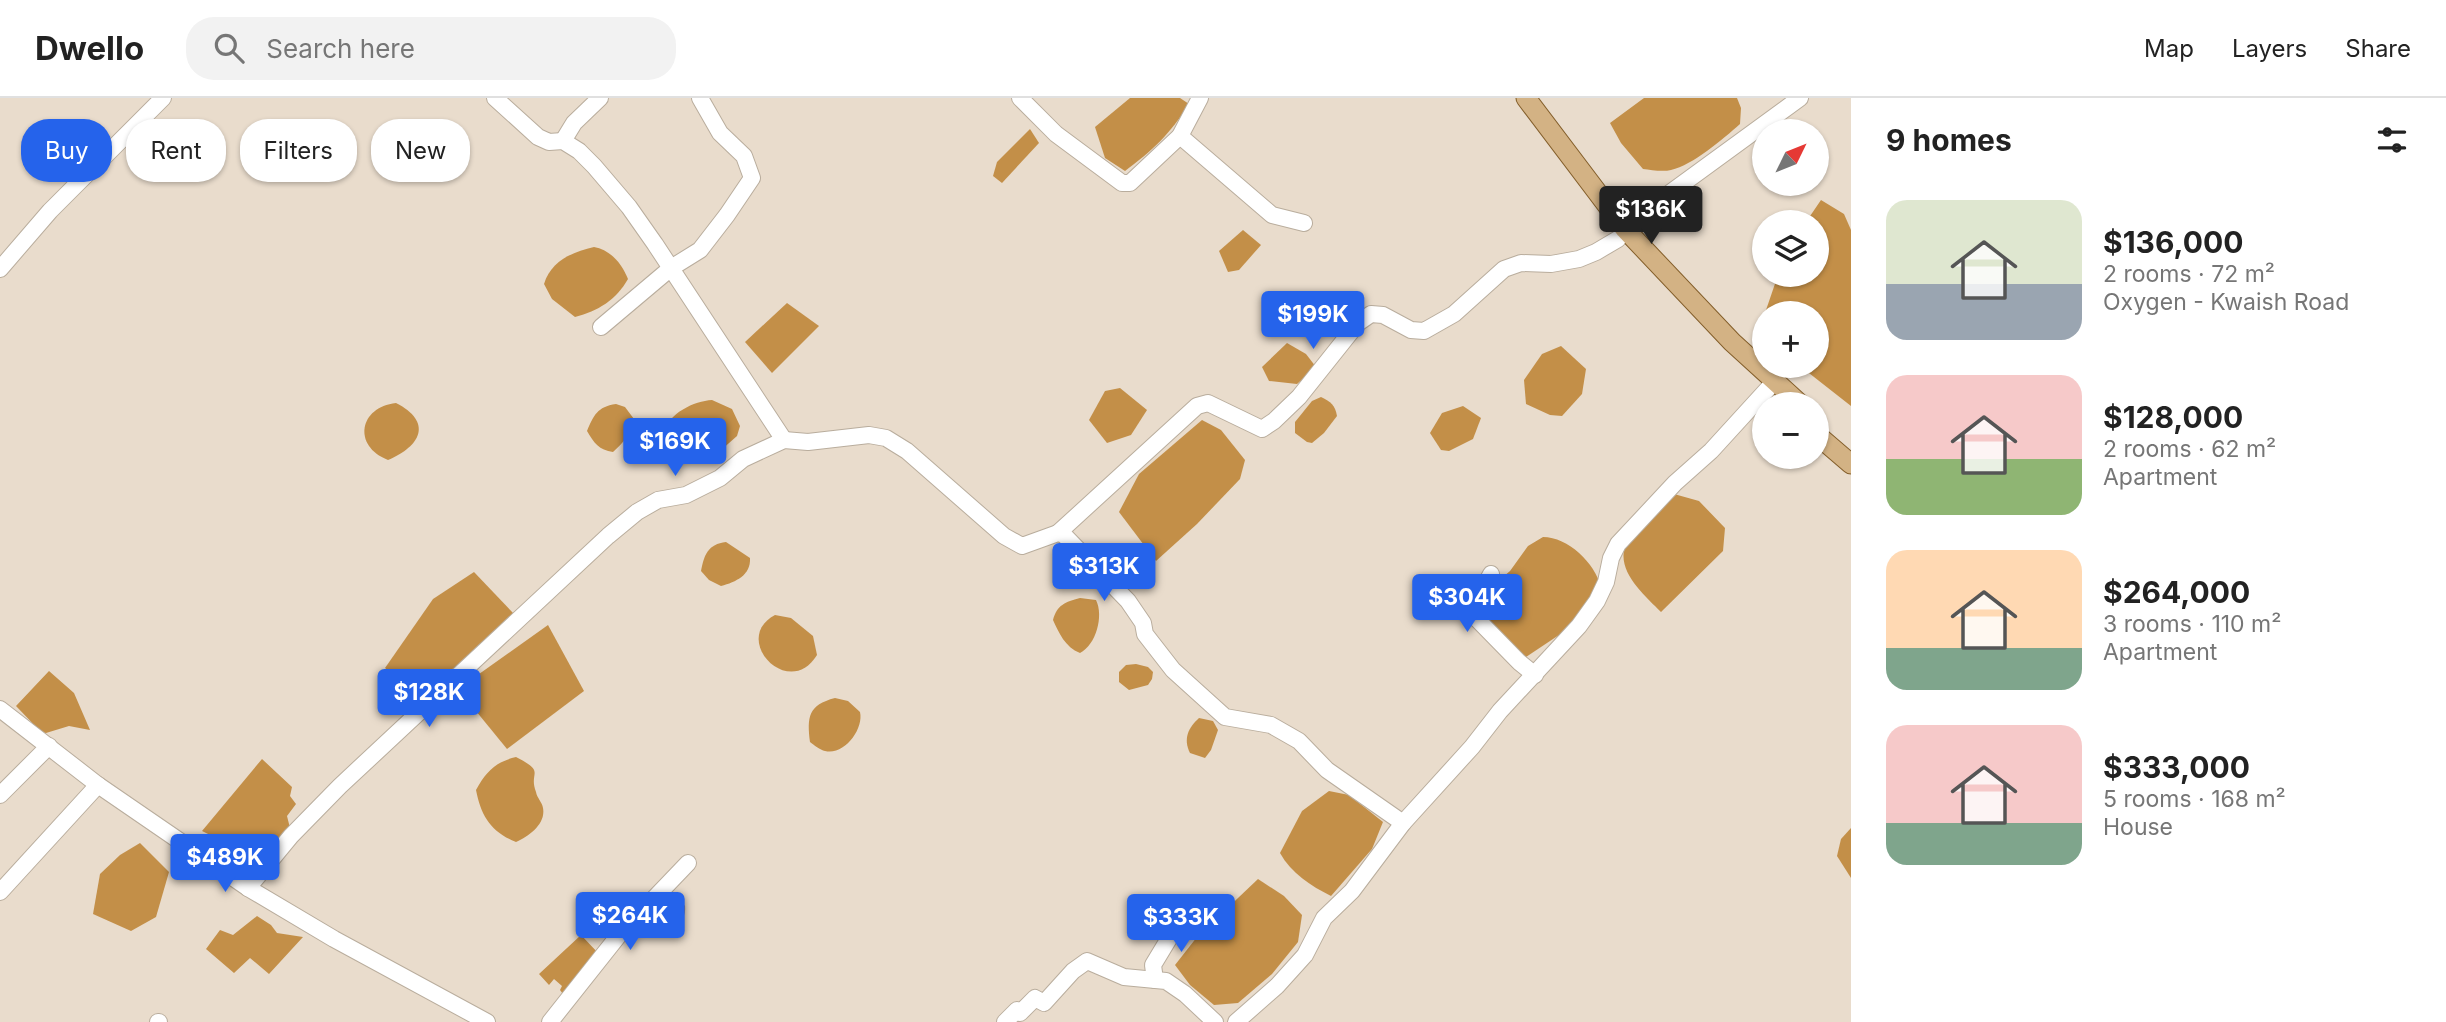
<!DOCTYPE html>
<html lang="en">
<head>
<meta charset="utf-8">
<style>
  :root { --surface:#fff; --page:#f2f2f2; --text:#222; --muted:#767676; --line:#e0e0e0; --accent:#2563eb }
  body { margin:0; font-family:Inter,sans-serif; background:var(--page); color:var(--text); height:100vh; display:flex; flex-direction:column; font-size:26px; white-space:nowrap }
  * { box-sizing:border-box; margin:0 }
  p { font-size:23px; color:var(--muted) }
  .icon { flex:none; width:38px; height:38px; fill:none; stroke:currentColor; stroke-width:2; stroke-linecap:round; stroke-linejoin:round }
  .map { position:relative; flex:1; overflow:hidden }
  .drawer { display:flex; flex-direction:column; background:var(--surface); width:595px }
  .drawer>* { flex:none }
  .banner { position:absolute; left:21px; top:21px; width:665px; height:63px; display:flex; gap:14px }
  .needle { width:46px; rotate:47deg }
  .fabs { position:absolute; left:1752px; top:21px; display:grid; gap:14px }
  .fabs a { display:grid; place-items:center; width:77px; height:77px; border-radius:50%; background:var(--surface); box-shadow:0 2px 5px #0004; font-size:35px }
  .price { position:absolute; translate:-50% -60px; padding:0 16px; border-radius:7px; background:var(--accent); color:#fff; font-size:23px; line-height:46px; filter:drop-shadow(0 2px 4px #0008) }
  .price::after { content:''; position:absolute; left:50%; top:42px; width:21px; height:16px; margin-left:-10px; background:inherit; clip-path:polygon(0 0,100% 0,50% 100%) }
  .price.active { background:#222; color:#fff }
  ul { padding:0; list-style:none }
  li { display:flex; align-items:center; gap:21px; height:175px; padding:0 35px }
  li span { display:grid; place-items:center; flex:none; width:196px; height:140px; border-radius:21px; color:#555 }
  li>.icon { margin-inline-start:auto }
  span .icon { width:84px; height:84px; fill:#fffc; stroke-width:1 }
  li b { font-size:30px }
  h2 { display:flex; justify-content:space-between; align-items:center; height:84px; padding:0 35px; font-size:30px }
  .pill { padding:0 24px; border-radius:28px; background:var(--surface); box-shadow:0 2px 5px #0004; font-size:24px; line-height:63px }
  .pill.active { background:var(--accent); color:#fff }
  header { display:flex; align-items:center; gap:42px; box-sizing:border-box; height:98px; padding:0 35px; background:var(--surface); border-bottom:2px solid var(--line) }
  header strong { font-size:33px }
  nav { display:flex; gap:38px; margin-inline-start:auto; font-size:24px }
  .search { width:490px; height:63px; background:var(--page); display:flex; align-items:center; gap:18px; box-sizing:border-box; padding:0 24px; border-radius:28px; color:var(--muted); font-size:26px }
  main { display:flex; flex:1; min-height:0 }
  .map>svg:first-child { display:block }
  .water { fill:#c38f48 }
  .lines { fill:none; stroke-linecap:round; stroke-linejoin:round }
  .minor-casing { stroke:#b9ad9d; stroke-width:18 }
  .major-casing { stroke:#835e2a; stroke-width:21 }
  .minor { stroke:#fff; stroke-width:16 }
  .major { stroke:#d3b284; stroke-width:19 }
</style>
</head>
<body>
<header>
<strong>Dwello</strong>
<div class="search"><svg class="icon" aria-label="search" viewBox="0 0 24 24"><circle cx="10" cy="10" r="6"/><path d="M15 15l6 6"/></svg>Search here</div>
<nav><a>Map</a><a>Layers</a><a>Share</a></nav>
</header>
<main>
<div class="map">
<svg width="1851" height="924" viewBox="0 0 1851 924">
  <rect width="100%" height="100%" fill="#e9dccc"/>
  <!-- water -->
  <g class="water">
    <path d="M 1130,0 L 1180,0 L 1189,6 C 1170,36 1153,52 1125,73 L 1105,60 L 1095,29 Z"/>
    <path d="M 1644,0 L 1737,0 L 1741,10 L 1740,26 C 1723,41 1693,67 1671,72 C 1663,74 1651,72 1643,71 L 1621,45 L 1610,25 Z"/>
    <path d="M 1030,31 L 1039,45 L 1002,85 L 993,78 L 997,64 Z"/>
    <path d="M 1821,102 L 1844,116 L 1851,132 L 1851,308 L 1800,268 L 1816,268 L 1816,215 L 1765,215 L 1778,177 L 1816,177 L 1816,124 L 1806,124 Z"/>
    <path d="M 1243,132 L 1261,147 L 1239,172 L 1228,174 L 1219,153 Z"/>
    <path d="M 594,149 C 611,152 622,166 628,181 C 616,202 598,213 575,219 L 552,201 L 544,186 C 551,163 572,154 594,149 Z"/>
    <path d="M 787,205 L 819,228 L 772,275 L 745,244 Z"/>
    <path d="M 1287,245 L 1306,256 L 1316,269 L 1297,286 L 1269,283 L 1262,269 Z"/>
    <path d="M 1561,248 L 1586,271 L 1582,296 L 1562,318 L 1550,317 L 1526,306 L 1524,282 L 1542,256 Z"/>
    <path d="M 1120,290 L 1147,312 L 1131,337 L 1107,345 L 1089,322 L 1105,293 Z"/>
    <path d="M 1321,299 C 1331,304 1335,307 1337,318 L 1324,335 L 1312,345 L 1307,344 L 1295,335 L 1295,324 L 1312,303 Z"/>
    <path d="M 712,302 L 732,311 L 740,328 L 737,338 L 712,360 L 696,365 L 678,364 L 663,352 C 663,346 661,340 663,335 C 669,315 694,303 712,302 Z"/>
    <path d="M 396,305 C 433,324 421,348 388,362 C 352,348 359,309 396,305 Z"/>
    <path d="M 616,306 L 625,309 L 634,321 C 631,336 624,344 613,354 C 599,352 594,345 587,333 C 594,317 597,309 616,306 Z"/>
    <path d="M 1463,308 L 1481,320 L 1473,341 L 1449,353 L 1441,352 L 1430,335 L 1442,315 Z"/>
    <path d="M 1202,322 L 1221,332 L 1245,362 L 1240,381 L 1197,426 L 1156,463 L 1119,414 L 1139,376 Z"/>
    <path d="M 1674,396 L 1699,403 L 1725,430 L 1723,453 L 1661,514 C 1644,497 1613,471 1627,444 C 1631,434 1664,405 1674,396 Z"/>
    <path d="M 1543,439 C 1568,439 1595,465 1601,489 L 1565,533 L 1526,559 L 1478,513 L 1488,492 L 1510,473 L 1528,448 Z"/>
    <path d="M 726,444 L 750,460 C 751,477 736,484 721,488 L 709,482 L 701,473 C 704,457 708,446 726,444 Z"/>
    <path d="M 474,474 L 514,516 L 425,603 L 385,570 L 433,501 Z"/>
    <path d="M 1080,500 L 1096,502 C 1104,518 1096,547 1080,555 C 1065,549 1059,535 1053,522 C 1057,507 1065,504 1080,500 Z"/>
    <path d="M 775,517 L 791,520 L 813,538 L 817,557 C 789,603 730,541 775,517 Z"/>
    <path d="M 548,527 L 584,593 L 507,651 L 458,591 Z"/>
    <path d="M 1136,566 L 1148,569 L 1153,574 L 1152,581 L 1148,587 L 1129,592 L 1119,584 L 1119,574 L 1126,567 Z"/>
    <path d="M 49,573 L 74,595 L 90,632 L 69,628 L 46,635 L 41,634 L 16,608 Z"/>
    <path d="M 835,600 L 848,603 L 860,614 C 864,631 844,658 825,653 C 820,652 814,647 810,644 C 807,619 808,607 835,600 Z"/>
    <path d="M 1199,620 L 1213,623 L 1218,632 L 1211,652 L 1205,660 L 1190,655 C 1183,641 1188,630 1199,620 Z"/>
    <path d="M 516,659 C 547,675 528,673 536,694 C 537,700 542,704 543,710 C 546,726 529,738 516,744 C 491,734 481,718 476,692 C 486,674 495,664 516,659 Z"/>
    <path d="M 262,661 L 292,689 L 290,698 L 296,706 L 287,718 L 290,730 L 265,764 L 202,733 Z"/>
    <path d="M 1329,693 L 1349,697 L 1383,724 L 1372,751 L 1331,798 C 1311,788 1291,775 1280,755 L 1302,713 Z"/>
    <path d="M 1851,730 L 1851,780 L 1837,758 L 1841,741 Z"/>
    <path d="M 140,745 L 169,774 L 156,819 L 131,833 L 93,816 L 100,776 L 120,757 Z"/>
    <path d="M 1258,781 L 1284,798 L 1302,817 L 1298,844 L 1272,876 L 1238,905 L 1214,907 L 1190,887 L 1175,867 L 1197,839 Z"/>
    <path d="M 670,793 L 677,796 L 685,808 C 686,817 682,825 673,828 L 664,824 L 654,813 Z"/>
    <path d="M 257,818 L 271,827 L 277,835 L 303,839 L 269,876 L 250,860 L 234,875 L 206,851 L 220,832 L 233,837 Z"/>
    <path d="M 581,837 L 599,856 L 563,896 L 560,892 L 562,888 L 554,881 L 549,887 L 539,876 Z"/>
  </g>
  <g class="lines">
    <defs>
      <g id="minor">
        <path d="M 495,0 L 538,39 L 549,44 L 563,43 L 579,53 L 594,68 L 629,109 L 655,146 L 784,342"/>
        <path d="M 1020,0 L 1056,36 L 1122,85 L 1130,85 L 1180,38 L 1200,0"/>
        <path d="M 1180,38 L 1272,117 L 1304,125"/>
        <path d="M 563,43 L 574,25 L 600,0"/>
        <path d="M 1625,131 L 1637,119 L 1800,0"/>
        <path d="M 0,171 L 50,113 L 163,0"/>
        <path d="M 601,229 L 671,170 L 700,152 L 727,117 L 752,80 L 744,58 L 720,35 L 700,0"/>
        <path d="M 1058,435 L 1197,308 L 1208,305 L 1262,331 L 1274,323 L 1299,299 L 1358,225 L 1371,216 L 1383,217 L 1411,232 L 1424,233 L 1454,216 L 1504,171 L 1521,165 L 1551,166 L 1579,161 L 1596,154 L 1618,141"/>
        <path d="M 1491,476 L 1474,507 L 1473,517 L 1519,564 L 1535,577"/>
        <path d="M 0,611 L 98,687 L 248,790 L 334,841 L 487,924"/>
        <path d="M 0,697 L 49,648"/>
        <path d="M 248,790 L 291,738 L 340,688 L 608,438 L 637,414 L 658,402 L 686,397 L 720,380 L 743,361 L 784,342 L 808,344 L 869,337 L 886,340 L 907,353 L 1004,438 L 1022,448 L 1058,435 L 1064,437 L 1128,503 L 1143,525 L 1145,536 L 1173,572 L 1225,619 L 1271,627 L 1299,643 L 1327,672 L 1403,725"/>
        <path d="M 0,794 L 98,687"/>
        <path d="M 1155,882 L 1153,867 L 1179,824"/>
        <path d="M 158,924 L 159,924"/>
        <path d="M 550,924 L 619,837 L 688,765"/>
        <path d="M 1005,924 L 1017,912 L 1020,915 L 1035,900 L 1044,905 L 1073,873 L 1087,863 L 1124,879 L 1166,883 L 1185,896 L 1215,924"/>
        <path d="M 1236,924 L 1277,888 L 1305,857 L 1324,820 L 1352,793 L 1403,725 L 1472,649 L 1500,613 L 1579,528 L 1597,503 L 1606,484 L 1611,460 L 1618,446 L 1675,385 L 1711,353 L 1774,284"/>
      </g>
      <g id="major">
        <path d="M 1526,0 L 1625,131 L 1732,244 L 1800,306"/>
        <path d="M 1816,336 L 1851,366"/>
      </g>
    </defs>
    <!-- minor casing -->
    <use href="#minor" class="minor-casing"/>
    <!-- major casing -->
    <use href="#major" class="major-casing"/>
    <!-- minor -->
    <use href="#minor" class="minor"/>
    <!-- major -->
    <use href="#major" class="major"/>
  </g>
</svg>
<div class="fabs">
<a><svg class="needle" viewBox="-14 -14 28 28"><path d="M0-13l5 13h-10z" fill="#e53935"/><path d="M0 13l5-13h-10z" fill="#767676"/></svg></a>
<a><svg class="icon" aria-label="layers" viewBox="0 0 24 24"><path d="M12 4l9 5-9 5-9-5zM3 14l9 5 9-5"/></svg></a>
<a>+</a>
<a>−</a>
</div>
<b class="price active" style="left:1651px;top:148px">$136K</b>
<b class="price" style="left:1313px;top:253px">$199K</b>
<b class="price" style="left:675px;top:380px">$169K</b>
<b class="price" style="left:1104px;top:505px">$313K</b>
<b class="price" style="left:1467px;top:536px">$304K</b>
<b class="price" style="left:429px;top:631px">$128K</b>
<b class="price" style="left:225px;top:796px">$489K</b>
<b class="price" style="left:630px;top:854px">$264K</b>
<b class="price" style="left:1181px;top:856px">$333K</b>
<div class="banner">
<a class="pill active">Buy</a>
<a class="pill">Rent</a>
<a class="pill">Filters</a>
<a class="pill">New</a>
</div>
</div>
<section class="drawer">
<h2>9 homes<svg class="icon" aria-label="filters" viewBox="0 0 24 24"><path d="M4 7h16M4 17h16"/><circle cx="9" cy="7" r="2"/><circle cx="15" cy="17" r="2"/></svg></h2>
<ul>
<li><span style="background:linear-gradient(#dfe7d0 60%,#9aa5b1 0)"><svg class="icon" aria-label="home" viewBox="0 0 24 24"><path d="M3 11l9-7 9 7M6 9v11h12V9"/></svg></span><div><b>$136,000</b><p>2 rooms · 72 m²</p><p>Oxygen - Kwaish Road</p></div></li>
<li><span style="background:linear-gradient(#f6c9c9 60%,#8fb573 0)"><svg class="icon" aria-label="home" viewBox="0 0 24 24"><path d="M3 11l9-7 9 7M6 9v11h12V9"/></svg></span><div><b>$128,000</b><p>2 rooms · 62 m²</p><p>Apartment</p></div></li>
<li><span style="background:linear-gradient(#ffd9b3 70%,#7fa58c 0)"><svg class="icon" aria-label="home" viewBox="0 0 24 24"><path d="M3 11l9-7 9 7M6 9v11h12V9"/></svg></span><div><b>$264,000</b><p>3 rooms · 110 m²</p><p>Apartment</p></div></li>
<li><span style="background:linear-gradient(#f6c9c9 70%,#7fa58c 0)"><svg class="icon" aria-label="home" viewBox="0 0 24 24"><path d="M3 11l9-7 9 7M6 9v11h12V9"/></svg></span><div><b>$333,000</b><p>5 rooms · 168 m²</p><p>House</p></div></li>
</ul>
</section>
</main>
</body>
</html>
